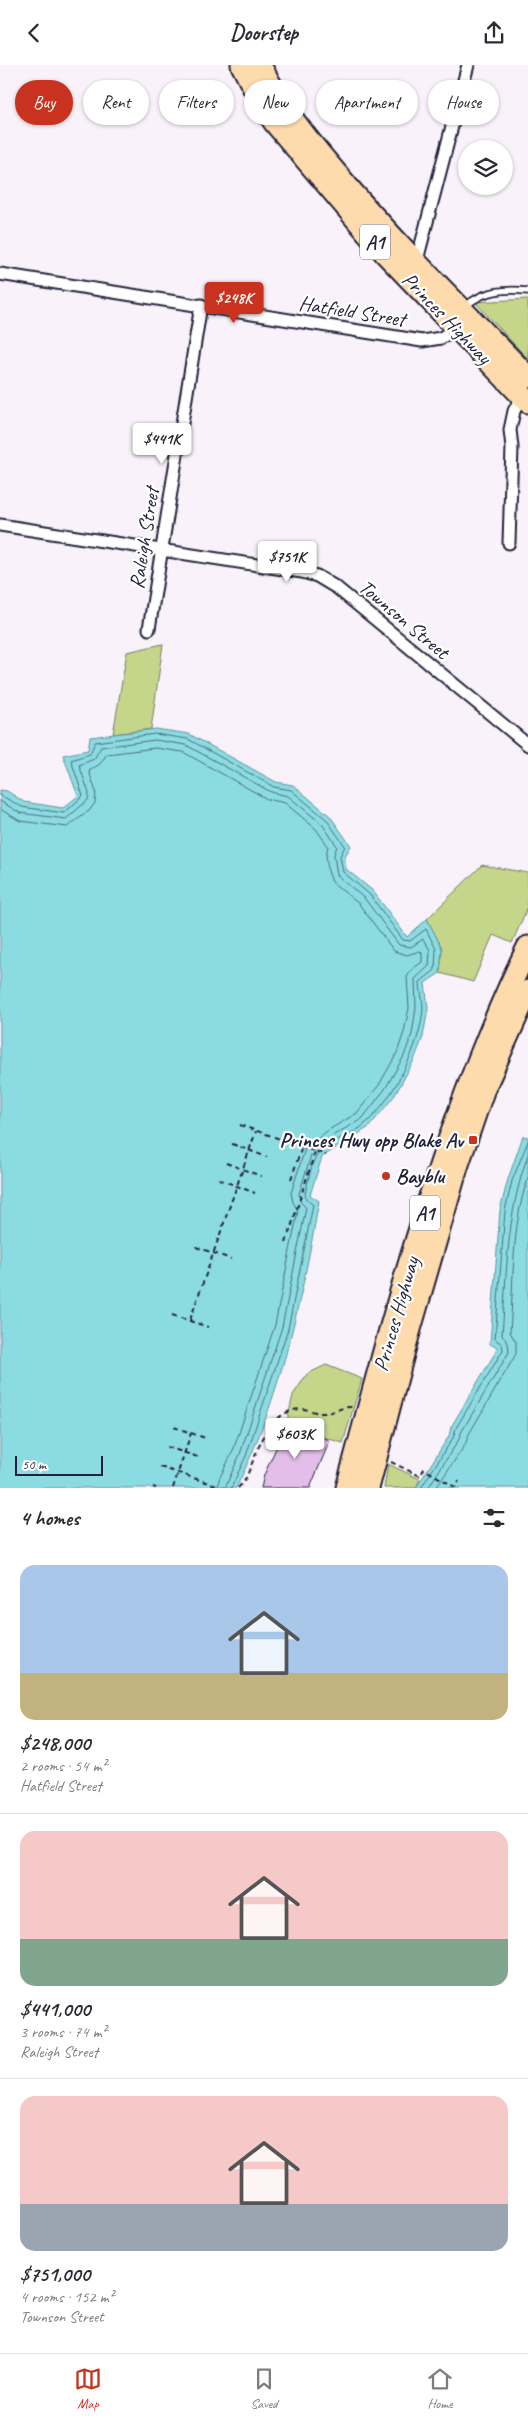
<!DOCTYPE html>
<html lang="en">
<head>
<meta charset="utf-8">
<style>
  :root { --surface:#fff; --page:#f7f7f7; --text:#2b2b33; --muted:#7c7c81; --line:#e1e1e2; --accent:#c8321e }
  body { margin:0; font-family:Caveat,sans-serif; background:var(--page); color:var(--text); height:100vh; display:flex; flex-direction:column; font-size:19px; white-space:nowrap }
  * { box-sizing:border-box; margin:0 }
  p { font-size:16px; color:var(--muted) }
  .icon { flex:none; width:28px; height:28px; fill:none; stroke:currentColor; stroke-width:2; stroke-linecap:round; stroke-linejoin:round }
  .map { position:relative; height:1423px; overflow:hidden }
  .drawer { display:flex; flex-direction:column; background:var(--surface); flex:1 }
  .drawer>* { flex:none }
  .hud { position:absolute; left:15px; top:15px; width:499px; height:45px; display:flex; gap:10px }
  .fabs { position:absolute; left:458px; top:75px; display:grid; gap:10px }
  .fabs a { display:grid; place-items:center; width:55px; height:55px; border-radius:50%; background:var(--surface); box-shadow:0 1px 4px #0004; font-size:25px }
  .scale { position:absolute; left:15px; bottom:12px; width:88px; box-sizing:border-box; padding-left:5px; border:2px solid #22223b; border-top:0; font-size:14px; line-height:18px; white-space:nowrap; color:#22223b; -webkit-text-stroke:4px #fff; paint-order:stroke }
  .price { position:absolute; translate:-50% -42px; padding:0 11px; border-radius:5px; background:#fff; color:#222; font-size:16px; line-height:32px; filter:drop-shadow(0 1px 2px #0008) }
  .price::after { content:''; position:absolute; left:50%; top:30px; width:15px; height:11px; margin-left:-8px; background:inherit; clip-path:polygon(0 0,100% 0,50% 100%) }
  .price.current { background:var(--accent); color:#fff }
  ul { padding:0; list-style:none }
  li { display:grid; align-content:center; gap:10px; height:265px; padding:0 20px }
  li+li { border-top:1px solid var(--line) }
  li span { display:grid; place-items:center; height:155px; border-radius:15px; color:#555 }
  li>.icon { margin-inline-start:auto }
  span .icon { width:90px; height:90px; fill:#fffc; stroke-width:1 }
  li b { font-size:21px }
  h2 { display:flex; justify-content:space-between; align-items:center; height:60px; padding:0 20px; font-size:21px }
  .tag { padding:0 18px; border-radius:22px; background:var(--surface); box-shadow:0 1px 4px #0004; font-size:18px; line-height:45px }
  .tag.current { background:var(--accent); color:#fff }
  header { display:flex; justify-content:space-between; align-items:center; height:65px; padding:0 20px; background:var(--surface); font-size:22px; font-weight:800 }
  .tabs { display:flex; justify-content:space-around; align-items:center; height:70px; border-top:1px solid var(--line); background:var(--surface); font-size:14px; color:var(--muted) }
  .tabs a { display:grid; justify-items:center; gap:2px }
  .tabs .current { color:var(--accent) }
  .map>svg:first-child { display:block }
  .green { fill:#c5d68b; stroke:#747c63 }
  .water { fill:#8bdce2; stroke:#61929f }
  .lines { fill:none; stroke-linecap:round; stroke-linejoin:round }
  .shore { stroke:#4c6c7e; stroke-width:1 }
  .building { fill:#e2bee8; stroke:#22223b }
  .lane-casing { stroke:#22223b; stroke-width:9 }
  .street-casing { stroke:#22223b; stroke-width:15 }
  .highway-casing { stroke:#22223b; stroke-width:25 }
  .path { stroke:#22223b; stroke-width:2; stroke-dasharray:5 4; stroke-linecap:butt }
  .lane { stroke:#fff; stroke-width:5.5 }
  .street { stroke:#fff; stroke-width:11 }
  .highway { stroke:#fedbac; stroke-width:21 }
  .poi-dot { fill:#c8321e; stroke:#fff; stroke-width:2 }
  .labels { text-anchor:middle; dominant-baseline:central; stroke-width:4.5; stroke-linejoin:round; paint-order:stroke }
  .shield { fill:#fff; stroke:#646476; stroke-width:1 }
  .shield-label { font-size:20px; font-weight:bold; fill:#22223b }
  .street-label { font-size:21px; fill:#22223b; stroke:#fff }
  .poi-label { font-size:21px; font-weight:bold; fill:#22223b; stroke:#fff; text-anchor:end }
</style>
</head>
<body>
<header><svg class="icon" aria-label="back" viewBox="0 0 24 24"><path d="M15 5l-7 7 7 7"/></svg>Doorstep<svg class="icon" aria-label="share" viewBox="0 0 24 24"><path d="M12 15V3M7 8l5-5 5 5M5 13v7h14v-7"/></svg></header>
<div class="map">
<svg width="528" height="1423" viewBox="0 0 528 1423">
  <rect width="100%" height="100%" fill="#f9f2fa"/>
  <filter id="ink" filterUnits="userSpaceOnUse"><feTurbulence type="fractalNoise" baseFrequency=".02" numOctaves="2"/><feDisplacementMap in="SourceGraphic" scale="10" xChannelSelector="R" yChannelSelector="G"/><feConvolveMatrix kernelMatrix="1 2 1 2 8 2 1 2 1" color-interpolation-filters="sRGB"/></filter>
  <g filter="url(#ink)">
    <!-- green -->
    <g class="green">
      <path d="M 528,234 L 528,294 L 475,237 Z"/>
      <path d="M 163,579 L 151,664 L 113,669 L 127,587 Z"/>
      <path d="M 482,800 L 528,808 L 528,841 L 512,878 L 493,870 L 473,917 L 440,908 L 442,883 L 427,854 Z"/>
      <path d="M 326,1300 L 362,1314 L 343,1378 L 286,1361 L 293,1330 L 307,1309 Z"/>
      <path d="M 388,1399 L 420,1414 L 416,1423 L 384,1423 Z"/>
    </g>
    <!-- water -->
    <g class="water">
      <path d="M 156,664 L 189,669 L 276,717 L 293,720 L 330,751 L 351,781 L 345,791 L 346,804 L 373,826 L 407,872 L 427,854 L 442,883 L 440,908 L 425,918 L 428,943 L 423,972 L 414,995 L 395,1030 L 369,1062 L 322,1092 L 310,1130 L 319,1136 C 302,1234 280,1334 236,1423 L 0,1423 L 0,725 L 7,726 L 24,737 L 63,743 L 78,731 L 63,690 L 88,685 L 90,672 Z"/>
      <path d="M 523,1071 L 528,1072 L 528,1423 L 416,1423 L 449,1371 L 451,1362 L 498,1283 L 490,1279 L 500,1145 L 508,1114 Z"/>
    </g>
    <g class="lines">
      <!-- shore -->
      <g class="shore">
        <path d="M 0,730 L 22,742 L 64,748 L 83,731 L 71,695 L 90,689 L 95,677 L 155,669 L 188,674 L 274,722 L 291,725 L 326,754 L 345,781 L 340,791 L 343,807 L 370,830 L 403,875 L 410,876 L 426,864 L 436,884 L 435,905 L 420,917 C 420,926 423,935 423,943 C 421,980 393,1034 366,1058 C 353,1071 330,1074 318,1089 C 311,1098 308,1117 305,1129 L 306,1134 L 313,1140 L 288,1264 L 246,1391 L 231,1423"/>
        <path d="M 0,736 L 20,748 L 66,754 L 88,735 L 89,728 L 79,700 L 94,694 L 101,682 L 155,675 L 186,680 L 271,727 L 288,731 L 322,759 L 337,781 L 334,790 L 337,810 L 365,834 L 399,880 L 411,882 L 423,874 L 430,885 L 429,901 L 415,914 L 416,943 L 412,969 L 404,991 L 385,1024 L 362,1054 L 332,1071 L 312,1087 L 299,1129 L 300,1136 L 306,1143 L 282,1262 L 240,1389 L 225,1423"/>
        <path d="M 0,744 L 20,756 L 67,762 L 89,746 L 95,738 L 96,727 L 89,706 L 100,699 L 107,689 L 155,683 L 183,687 L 267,734 L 285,738 L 316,764 L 328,781 L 326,790 L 328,806 L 332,817 L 359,839 L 394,886 L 407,890 L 420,886 L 422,888 L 422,897 L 411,905 L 407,912 L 409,943 L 404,967 L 397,988 L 379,1020 L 357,1048 L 327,1066 L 305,1084 L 291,1128 L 293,1137 L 298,1146 L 275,1260 L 233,1386 L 219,1414 L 218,1423"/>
        <path d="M 421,1423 L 453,1373 L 456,1363 L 503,1285 L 502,1279 L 495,1274 L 505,1146 L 512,1116 L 528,1076"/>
        <path d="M 428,1423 L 458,1376 L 462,1366 L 509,1287 L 508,1278 L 502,1270 C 507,1207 506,1151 528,1090"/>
        <path d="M 436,1423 L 465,1380 L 469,1369 L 516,1289 L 516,1277 L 510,1267 C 514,1216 511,1161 528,1113"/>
      </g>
    </g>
    <!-- building -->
    <path class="building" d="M 286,1361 L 330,1375 L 310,1423 L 261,1423 L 264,1410 Z"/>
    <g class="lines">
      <defs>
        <path id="lane" d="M 466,241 C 483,225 506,224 528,226"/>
        <g id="street">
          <path d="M 416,199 L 468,0"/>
          <path d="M 0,209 L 422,276 L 441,273 L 457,262"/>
          <path d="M 0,460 L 302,507 L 317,511 L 337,523 L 528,680"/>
          <path d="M 509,478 L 512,382 L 510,365 L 514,346 L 522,330"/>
          <path d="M 149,564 L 201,240"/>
        </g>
        <g id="highway">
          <path d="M 242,0 L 262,39 L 275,58 L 385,188 L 528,337"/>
          <path d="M 260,0 C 281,42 306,73 336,108 C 396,180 463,245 528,312"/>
          <path d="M 347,1423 C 396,1240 445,1053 528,882"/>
          <path d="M 368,1423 L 406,1278 L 457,1102 L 483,1026 L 528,926"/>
        </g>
      </defs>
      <!-- lane casing -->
      <use href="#lane" class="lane-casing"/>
      <!-- street casing -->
      <use href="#street" class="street-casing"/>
      <!-- highway casing -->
      <use href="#highway" class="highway-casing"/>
      <!-- path -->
      <g class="path">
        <path d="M 240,1060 L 326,1090"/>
        <path d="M 232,1079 L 267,1092"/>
        <path d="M 226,1098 L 261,1111"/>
        <path d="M 219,1114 L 255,1128"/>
        <path d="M 291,1114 L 302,1082"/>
        <path d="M 286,1178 L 315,1087"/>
        <path d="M 196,1182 L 231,1194"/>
        <path d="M 172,1250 L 208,1262"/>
        <path d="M 190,1255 L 256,1066"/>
        <path d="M 174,1362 L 208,1374"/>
        <path d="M 167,1382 L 201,1393"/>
        <path d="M 391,1397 L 420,1411 L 424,1404 L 455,1422 L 459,1416"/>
        <path d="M 160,1402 L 224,1423"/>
        <path d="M 153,1422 L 156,1423"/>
        <path d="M 173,1423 L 191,1368"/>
        <path d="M 238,1423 L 245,1415 C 257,1389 266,1348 299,1344 C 308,1343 314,1348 322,1348 C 333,1349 341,1341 352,1342"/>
      </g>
      <!-- lane -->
      <use href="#lane" class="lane"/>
      <!-- street -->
      <use href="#street" class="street"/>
      <!-- highway -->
      <use href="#highway" class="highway"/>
    </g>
  </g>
  <!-- markers -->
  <g class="poi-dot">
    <rect x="468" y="1070" width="10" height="10" rx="2.5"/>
    <circle cx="386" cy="1111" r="5"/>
  </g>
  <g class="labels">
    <!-- shield labels -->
    <g class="shield">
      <rect x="360" y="159.5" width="30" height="35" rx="4"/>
      <rect x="410" y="1130.5" width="30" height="35" rx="4"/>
    </g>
    <g class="shield-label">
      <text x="375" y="177">A1</text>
      <text x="425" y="1148">A1</text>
    </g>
    <!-- street labels -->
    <g class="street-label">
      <text transform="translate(352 246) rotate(9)">Hatfield Street</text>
      <text transform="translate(447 253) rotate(46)">Princes Highway</text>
      <text transform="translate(144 473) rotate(-81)">Raleigh Street</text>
      <text transform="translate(404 554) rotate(40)">Townson Street</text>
      <text transform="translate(396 1249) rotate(-74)">Princes Highway</text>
    </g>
    <!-- poi labels -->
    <g class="poi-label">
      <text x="463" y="1075">Princes Hwy opp Blake Av</text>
      <text x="396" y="1111" text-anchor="start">Bayblu</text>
    </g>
  </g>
</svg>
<div class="fabs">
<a><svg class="icon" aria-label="layers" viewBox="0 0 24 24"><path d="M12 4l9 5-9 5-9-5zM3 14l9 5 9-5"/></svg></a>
</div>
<div class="scale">50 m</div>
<b class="price current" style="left:234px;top:259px">$248K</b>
<b class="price" style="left:162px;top:400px">$441K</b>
<b class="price" style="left:287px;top:518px">$751K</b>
<b class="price" style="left:295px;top:1395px">$603K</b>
<div class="hud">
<a class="tag current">Buy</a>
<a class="tag">Rent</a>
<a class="tag">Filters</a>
<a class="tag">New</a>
<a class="tag">Apartment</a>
<a class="tag">House</a>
</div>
</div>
<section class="drawer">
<h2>4 homes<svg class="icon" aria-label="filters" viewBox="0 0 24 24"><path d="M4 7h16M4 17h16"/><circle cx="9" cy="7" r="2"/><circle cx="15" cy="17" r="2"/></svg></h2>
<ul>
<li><span style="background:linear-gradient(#a9c7e8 70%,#c2b280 0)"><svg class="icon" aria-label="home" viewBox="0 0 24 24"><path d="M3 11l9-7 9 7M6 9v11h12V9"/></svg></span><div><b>$248,000</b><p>2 rooms · 54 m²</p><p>Hatfield Street</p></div></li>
<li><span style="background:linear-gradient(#f6c9c9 70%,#7fa58c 0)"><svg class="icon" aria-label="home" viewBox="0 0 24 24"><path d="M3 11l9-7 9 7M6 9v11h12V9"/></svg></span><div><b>$441,000</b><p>3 rooms · 74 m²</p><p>Raleigh Street</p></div></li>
<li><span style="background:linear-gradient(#f6c9c9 70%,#9aa5b1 0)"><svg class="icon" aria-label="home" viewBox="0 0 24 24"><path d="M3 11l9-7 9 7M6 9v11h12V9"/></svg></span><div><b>$751,000</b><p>4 rooms · 152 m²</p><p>Townson Street</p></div></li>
</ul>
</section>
<nav class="tabs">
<a class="current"><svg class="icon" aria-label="map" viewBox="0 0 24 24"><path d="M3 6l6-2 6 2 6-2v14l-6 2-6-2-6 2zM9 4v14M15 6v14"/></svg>Map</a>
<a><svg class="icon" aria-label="saved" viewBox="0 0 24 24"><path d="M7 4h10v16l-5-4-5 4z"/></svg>Saved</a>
<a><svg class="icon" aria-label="home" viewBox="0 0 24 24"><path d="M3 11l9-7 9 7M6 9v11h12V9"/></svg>Home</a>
</nav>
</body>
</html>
